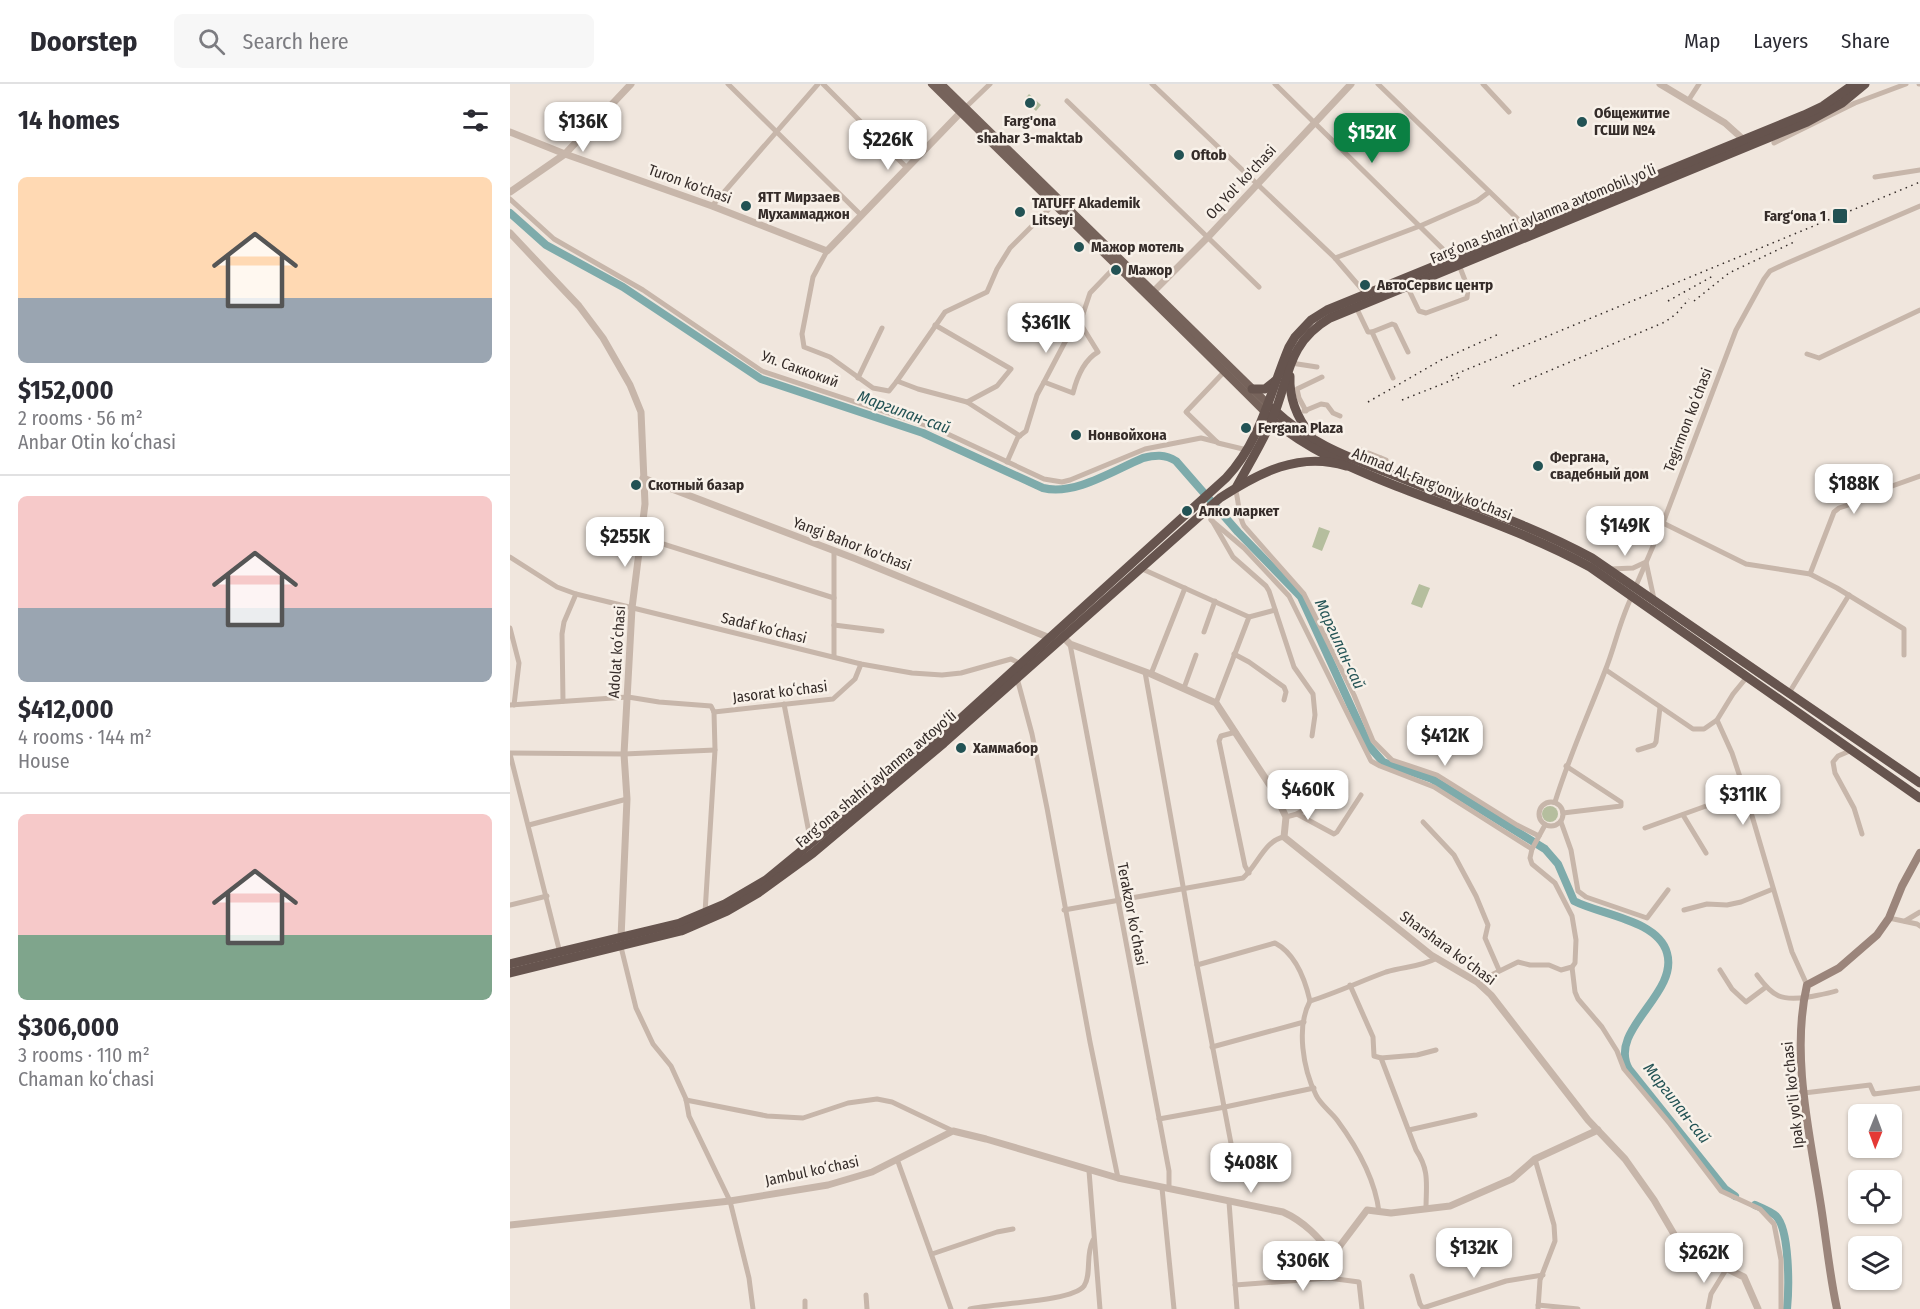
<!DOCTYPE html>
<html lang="en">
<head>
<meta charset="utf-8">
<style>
  :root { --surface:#fff; --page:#f7f7f7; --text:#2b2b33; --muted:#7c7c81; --line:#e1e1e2; --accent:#0b8043 }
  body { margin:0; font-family:"Fira Sans Condensed",sans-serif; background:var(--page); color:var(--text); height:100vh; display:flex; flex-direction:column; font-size:22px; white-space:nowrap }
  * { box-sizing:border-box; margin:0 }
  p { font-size:20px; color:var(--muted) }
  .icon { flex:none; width:33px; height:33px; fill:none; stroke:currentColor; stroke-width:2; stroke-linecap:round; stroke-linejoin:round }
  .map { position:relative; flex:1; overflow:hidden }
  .side { display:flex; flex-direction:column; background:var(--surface); width:510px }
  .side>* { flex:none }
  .needle { width:39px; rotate:181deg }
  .fabs { position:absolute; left:1338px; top:1020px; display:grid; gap:12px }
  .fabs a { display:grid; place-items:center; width:54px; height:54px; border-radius:9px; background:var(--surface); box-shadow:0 2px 4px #0004; font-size:30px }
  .price { position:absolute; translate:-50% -51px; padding:0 14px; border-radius:12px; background:#fff; color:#222; font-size:20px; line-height:39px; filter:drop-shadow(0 2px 3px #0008) }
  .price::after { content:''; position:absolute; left:50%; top:36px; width:18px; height:14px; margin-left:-9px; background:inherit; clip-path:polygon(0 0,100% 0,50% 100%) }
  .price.current { background:var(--accent); color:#fff }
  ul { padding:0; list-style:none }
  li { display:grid; align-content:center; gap:12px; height:318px; padding:0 18px }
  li+li { border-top:2px solid var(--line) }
  li span { display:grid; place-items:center; height:186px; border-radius:9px; color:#555 }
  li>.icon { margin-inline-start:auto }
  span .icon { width:108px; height:108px; fill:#fffc; stroke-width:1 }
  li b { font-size:26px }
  h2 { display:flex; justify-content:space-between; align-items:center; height:72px; padding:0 18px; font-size:26px }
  header { display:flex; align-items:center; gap:36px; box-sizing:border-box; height:84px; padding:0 30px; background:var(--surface); border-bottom:2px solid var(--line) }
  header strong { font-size:28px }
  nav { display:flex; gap:33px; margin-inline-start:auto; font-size:21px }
  .search { width:420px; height:54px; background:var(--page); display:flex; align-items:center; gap:15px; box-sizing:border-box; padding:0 21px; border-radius:9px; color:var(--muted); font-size:22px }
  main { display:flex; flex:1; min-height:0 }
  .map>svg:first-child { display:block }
  .green { fill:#b5be9e }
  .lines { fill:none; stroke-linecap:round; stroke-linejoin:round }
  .river { stroke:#7eabab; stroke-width:8 }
  .minor { stroke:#c7b6aa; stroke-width:5 }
  .tertiary { stroke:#c7b6aa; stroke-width:7 }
  .secondary { stroke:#9b857b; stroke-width:8 }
  .primary { stroke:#76635b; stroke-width:8 }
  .trunk { stroke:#66544e; stroke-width:9 }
  .rail { stroke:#352c29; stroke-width:1.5; stroke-dasharray:1.5 4.5; stroke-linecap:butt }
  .poi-dot { fill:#225254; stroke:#f8f1e9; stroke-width:2 }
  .labels { text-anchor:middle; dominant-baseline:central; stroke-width:5; stroke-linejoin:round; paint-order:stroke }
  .poi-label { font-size:15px; font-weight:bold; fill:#352c29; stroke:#f8f1e9; text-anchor:start }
  .street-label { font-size:15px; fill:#352c29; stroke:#f8f1e9 }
  .water-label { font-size:16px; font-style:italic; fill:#225254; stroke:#f8f1e9 }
</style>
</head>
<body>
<header>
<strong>Doorstep</strong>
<div class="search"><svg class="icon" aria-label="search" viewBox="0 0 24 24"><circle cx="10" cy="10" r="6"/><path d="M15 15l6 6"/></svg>Search here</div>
<nav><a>Map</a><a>Layers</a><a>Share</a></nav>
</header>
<main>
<section class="side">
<h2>14 homes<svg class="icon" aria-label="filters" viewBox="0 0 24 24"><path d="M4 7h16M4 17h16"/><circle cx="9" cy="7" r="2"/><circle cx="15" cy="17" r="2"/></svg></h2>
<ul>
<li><span style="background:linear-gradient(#ffd9b3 65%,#9aa5b1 0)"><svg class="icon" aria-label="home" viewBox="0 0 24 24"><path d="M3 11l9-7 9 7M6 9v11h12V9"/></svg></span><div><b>$152,000</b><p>2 rooms · 56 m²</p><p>Anbar Otin koʻchasi</p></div></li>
<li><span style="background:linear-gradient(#f6c9c9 60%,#9aa5b1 0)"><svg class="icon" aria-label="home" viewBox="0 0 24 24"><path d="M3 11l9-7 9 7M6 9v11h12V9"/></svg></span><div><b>$412,000</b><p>4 rooms · 144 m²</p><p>House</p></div></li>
<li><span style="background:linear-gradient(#f6c9c9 65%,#7fa58c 0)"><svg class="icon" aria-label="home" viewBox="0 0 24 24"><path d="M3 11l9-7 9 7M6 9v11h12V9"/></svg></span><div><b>$306,000</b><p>3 rooms · 110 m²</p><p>Chaman koʻchasi</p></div></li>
</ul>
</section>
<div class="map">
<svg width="1410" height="1225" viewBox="0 0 1410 1225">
  <rect width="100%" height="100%" fill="#f0e6dd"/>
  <!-- green -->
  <g class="green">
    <path d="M 519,10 L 531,21 L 526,27 L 514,16 Z"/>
    <path d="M 809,443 L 820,447 L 812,467 L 802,463 Z"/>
    <path d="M 909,500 L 920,504 L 912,524 L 901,520 Z"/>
    <circle cx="1040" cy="730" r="8"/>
  </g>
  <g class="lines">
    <!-- river -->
    <g class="river">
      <path d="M 0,129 L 36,161 L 113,203 L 251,295 L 413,349 L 533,404 C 565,412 604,386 633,374 C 645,371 655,370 666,377 L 728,448 L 791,513 L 859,662 L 873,678 L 922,695 L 1035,765 L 1048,780 L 1064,817 C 1091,831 1148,836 1157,869 C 1169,910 1097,946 1119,985 L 1215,1105 L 1225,1112"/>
      <path d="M 1245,1121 C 1252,1124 1260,1127 1266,1132 C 1280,1146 1279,1205 1277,1225"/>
    </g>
    <!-- minor -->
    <g class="minor">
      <path d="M 218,0 L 351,131"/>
      <path d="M 313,0 L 397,84"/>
      <path d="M 642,0 L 825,174 L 856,210"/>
      <path d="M 765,0 L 943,175"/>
      <path d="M 868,0 L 1018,145"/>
      <path d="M 973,0 L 999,28"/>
      <path d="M 1409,0 L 1410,0"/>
      <path d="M 557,17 L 749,203"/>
      <path d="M 1178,17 L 1189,0"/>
      <path d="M 455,24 L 480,0"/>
      <path d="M 1264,59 L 1345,19 L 1396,0"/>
      <path d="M 1365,93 L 1410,86"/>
      <path d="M 0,115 L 44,155 L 133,206 L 252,287 L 427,345 L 534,395 L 552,398 L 560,396 L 635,365 L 691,354 L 707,358"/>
      <path d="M 202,122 L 308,0"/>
      <path d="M 317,167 L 303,193 L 292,250 L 294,263 L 320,273 L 363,304 L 379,307 L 387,297 L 408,305 L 457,318 L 510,352"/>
      <path d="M 825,174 L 910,142 L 967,117 L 979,108"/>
      <path d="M 897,202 L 909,227 L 916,229 L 957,214 L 958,204 L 949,181"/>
      <path d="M 846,223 L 858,248 L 862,248 L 883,294"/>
      <path d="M 425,241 L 501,285 L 487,302 L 457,318"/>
      <path d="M 862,248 L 882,240 L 885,241 L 898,268"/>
      <path d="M 1297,270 L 1309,274 L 1410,226"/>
      <path d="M 781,279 L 807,283"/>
      <path d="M 714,288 L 676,328 L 708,359 L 737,366"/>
      <path d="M 348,294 L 372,244"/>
      <path d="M 387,297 L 435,228 L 477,208 L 487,185 L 500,164 L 544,120"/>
      <path d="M 534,298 L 563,309 C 567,293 574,276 588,268 L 570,239"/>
      <path d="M 794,327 L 811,320 L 817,321 L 823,329 L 830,332"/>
      <path d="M 796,327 L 789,314 L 787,305 L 812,293"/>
      <path d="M 851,366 L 871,374"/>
      <path d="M 497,378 L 508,353 L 516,347 L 527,311 L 534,298 L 555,258 L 570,239 L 580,209 L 606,182"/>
      <path d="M 867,384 L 871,374 L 876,376"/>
      <path d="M 725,404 C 729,416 728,431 734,442 L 794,510 L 844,611 L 863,657 L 882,676 L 927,691 L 1007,741 L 1029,752"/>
      <path d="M 696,426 L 723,473 L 756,502 L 759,507 L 784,583 L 803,610 L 805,631 L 802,652"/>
      <path d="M 701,436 L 734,464 L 779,512 L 861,677 L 870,682 L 924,703 L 1022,765"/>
      <path d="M 1153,439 L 1236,480 L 1300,490 L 1327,504 L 1394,545 L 1394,571"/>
      <path d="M 131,453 L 324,514"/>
      <path d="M 0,473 L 47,503 L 66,510 L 351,580 L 402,589 L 432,591 L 451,589 L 501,575 L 511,580"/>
      <path d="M 630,484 L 739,533 L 706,619"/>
      <path d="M 1101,485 L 1123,484 L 1136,478 L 1144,515"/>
      <path d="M 1300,490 L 1324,428 L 1329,424 L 1356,415 L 1368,407 L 1410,392"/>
      <path d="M 1125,504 L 1153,439 L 1226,246 L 1254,195 L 1260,187 L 1275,180 L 1410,122"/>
      <path d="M 739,533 L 765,526"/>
      <path d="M 324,541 L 372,547"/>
      <path d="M 0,544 L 9,579 L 4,621"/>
      <path d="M 694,548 L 705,517"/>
      <path d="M 560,560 L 659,1087 L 659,1105"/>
      <path d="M 724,570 L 739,578 L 774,603 L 776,608 L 774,616"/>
      <path d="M 324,573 L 324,467"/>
      <path d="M 1096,586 L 1183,645 L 1194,645 L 1207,636"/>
      <path d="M 635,588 L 687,881 L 724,1075"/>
      <path d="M 641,590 L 675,504"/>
      <path d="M 1237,593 L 1223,610 L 1207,636 L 1222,669 L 1235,708 L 1282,868 L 1297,901"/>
      <path d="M 507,594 L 522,650 L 537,724 L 580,958 L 608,1094"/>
      <path d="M 674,604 L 686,571"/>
      <path d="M 1279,609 L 1339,511"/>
      <path d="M 53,617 L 52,550 L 54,538 L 66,510"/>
      <path d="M 274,620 L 301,759"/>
      <path d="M 0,621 L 118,613 L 149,618 L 201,622 L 204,628"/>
      <path d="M 204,628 L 323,615 L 345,595 L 351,580"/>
      <path d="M 726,648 L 711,652 L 709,657 L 735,782 L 739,789"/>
      <path d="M 1128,666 L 1144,661 L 1146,658 L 1150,623"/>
      <path d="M 1342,666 L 1328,672 L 1323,678 L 1325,689 L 1344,724 L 1352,750"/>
      <path d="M 0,669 L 114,670 L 205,666"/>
      <path d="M 0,670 L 50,869"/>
      <path d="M 763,706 L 792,689"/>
      <circle cx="1041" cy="730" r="12"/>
      <path d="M 1045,718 C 1059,673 1078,631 1095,587 C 1105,562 1110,536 1122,512"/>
      <path d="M 1053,729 L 1111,722 L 1111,718 L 1056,682"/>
      <path d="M 787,730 L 824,750 L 827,748 L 851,711"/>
      <path d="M 1173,731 L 1196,769"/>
      <path d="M 776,733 L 787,730 L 810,716"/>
      <path d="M 913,738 L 944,771 L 966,812 L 978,841 L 975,854 L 989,886"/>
      <path d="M 1051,738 L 1061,766 L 1068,807 L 1076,813 L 1137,834 L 1158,806"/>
      <path d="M 19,741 L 117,715"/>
      <path d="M 1135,744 L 1235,708"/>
      <path d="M 0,821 L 37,812"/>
      <path d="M 554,826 L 733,794 C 747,782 755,756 774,753"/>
      <path d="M 1174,826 L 1197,820 L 1217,821 L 1231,818 L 1263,805"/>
      <path d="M 195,829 L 205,666 L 204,628"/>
      <path d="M 1379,834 L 1407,840 L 1410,842"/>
      <path d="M 1395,837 L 1410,828"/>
      <path d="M 111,863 L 126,924 L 143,960 L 161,982 L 176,1015 L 179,1032 L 220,1117 L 239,1194 L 243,1225"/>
      <path d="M 687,881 L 765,859 C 786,870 795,895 800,917"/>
      <path d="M 1062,883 L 1065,908 L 1068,915 L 1092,943 L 1107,967 L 1114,985 L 1160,1040 L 1211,1107 L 1250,1125 L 1264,1140 L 1271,1176 L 1271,1225"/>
      <path d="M 1210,886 L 1222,905 L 1236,918 L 1256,903"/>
      <path d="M 1247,891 C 1263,913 1271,917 1298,913 C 1308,911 1317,910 1326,907"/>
      <path d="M 967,898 L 1008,878 L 1020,881 L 1039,881 L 1051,886 L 1062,883 L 1065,879 L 1066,856 L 1062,832 L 1045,799 L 1022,780 L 1020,774 L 1022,765 L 1035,741"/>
      <path d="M 840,901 L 863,953 L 864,972 L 871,974 L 906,1066 C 920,1087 916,1101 916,1125"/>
      <path d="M 702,963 L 794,938"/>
      <path d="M 871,974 L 907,971 L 926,966"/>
      <path d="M 1294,1009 L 1360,1001 L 1364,1010 L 1410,1004"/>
      <path d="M 176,1016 L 257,1032 L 293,1034 L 338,1019 L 367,1015 L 382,1018 L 443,1047"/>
      <path d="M 649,1035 L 715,1023 L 804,1004"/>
      <path d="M 899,1046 L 965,1031"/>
      <path d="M 387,1075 L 441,1225"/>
      <path d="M 1025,1075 L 1044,1141 L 1045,1157 L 1030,1196 L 1028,1225"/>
      <path d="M 579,1087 L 590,1225"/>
      <path d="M 652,1104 L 664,1225"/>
      <path d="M 719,1118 L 727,1225"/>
      <path d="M 869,1128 C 865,1094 847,1063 827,1036 C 821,1028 810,1020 806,1011 C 793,985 786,943 800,917 C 826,909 851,897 876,888 C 895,882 908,884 927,874"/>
      <path d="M 422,1170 L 487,1148 L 503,1145"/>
      <path d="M 902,1192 L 910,1220 L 913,1224 L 996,1197 L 1033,1191"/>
      <path d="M 819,1194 L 849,1198 L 852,1225"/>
      <path d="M 725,1201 L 819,1194 L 823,1171"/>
      <path d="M 356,1211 L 357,1225"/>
      <path d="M 295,1217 L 295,1225"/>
      <path d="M 1028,1221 L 1068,1225"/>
      <path d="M 460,1225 C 483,1219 562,1218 574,1202 C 582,1190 575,1172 583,1156"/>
      <path d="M 1198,1225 L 1201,1210 L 1217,1184"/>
    </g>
    <!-- tertiary -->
    <g class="tertiary">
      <path d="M 1150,0 L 1215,39 L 1235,57"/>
      <path d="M 0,48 L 55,70 L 202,122 L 317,167 L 453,26"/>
      <path d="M 0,108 L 55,70 L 121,0"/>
      <path d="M 0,149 L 69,222 L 93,254 L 120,301 L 131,328 L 135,420 L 122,524 L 114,670 L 117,715 L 111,854"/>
      <path d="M 640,211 L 698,153 L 841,0"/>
      <path d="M 133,394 L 346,475 L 540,554"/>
      <path d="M 553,553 L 560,560 L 641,590 L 706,619 L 763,706 L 776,733 L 774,753 L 921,871 L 967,898 L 981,911 L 1078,1036 L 1115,1075 L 1144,1116 L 1168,1157 L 1179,1166 L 1234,1193 L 1248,1225"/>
      <path d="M 0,1141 L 220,1117 L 318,1101 L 362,1088 L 443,1047 L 476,1055 L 608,1094 L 773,1128 C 795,1138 808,1153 823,1171 L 857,1126 L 881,1129 L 940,1122 L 1002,1095 L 1025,1075 L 1088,1046"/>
    </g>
    <!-- secondary -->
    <path class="secondary" d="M 1327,1225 C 1319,1189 1316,1152 1310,1116 C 1299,1047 1281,969 1297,901 L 1329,884 L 1367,851 L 1379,834 L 1392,802 L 1410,769"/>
    <!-- primary -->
    <g class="primary">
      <path d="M 422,0 C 533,110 645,218 755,328"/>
      <path d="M 431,0 L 758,320"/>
    </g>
    <!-- trunk -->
    <g class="trunk">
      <path d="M 780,292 C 779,315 787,334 801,351"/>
      <path d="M 742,305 L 755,305 L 765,297"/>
      <path d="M 762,324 C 803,362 838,373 889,393 C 953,419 1022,441 1082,474 L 1410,699"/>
      <path d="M 758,332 C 795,365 841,384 886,402 C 950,427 1020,450 1080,483 L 1410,714"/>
      <path d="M 727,402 C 739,380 752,359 762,336 C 780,293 776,260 820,234 L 1297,38 L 1332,19 L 1355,0"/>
      <path d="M 0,880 L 170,839 L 215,820 L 256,796 L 429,654 L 716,394 C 751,357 760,308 779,263 L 785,253 L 801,236 L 817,226 L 1294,31 L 1313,22 L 1344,0"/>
      <path d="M 0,889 L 171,847 L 217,827 L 248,809 L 303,769 L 434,659 L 710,414 C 749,389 789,367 836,382"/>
    </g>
    <!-- rail -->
    <g class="rail">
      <path d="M 1158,217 L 1203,192"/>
      <path d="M 1184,217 L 1219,189 L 1284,158"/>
      <path d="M 941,292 L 1410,98"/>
      <path d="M 1003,302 L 1155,238 L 1166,230 L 1179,215"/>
      <path d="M 892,316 L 950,293"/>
      <path d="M 858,318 L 931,276 L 991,249"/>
    </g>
  </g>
  <!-- markers -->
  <g class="poi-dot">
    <circle cx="520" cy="19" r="6"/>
    <circle cx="1072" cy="38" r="6"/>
    <circle cx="669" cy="71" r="6"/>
    <circle cx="236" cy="122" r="6"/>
    <circle cx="510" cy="128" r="6"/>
    <rect x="1322" y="124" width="16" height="16" rx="3"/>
    <circle cx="569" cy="163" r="6"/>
    <circle cx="606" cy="186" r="6"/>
    <circle cx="855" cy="201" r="6"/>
    <circle cx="736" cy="344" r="6"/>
    <circle cx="566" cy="351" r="6"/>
    <circle cx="1028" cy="382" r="6"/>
    <circle cx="126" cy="401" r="6"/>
    <circle cx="677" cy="427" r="6"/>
    <circle cx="451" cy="664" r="6"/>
  </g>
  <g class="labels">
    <!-- poi labels -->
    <g class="poi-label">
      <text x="1084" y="29">Общежитие<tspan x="1084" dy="17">ГСШИ №4</tspan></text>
      <text x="520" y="37" text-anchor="middle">Farg'ona<tspan x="520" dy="17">shahar 3-maktab</tspan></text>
      <text x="681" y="71">Oftob</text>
      <text x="248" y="113">ЯТТ Мирзаев<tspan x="248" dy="17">Мухаммаджон</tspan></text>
      <text x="522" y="119">TATUFF Akademik<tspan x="522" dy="17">Litseyi</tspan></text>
      <text x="1316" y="132" text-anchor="end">Farg‘ona 1</text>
      <text x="581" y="163">Мажор мотель</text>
      <text x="618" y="186">Мажор</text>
      <text x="867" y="201">АвтоСервис центр</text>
      <text x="748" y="344">Fergana Plaza</text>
      <text x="578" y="351">Нонвойхона</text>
      <text x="1040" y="373">Фергана,<tspan x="1040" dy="17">свадебный дом</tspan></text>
      <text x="138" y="401">Скотный базар</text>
      <text x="689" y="427">Алко маркет</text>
      <text x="463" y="664">Хаммабор</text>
    </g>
    <!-- street labels -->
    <g class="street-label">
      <text transform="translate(731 98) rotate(-47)">Oq Yol' ko'chasi</text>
      <text transform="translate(180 100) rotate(20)">Turon ko'chasi</text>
      <text transform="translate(1033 130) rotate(-22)">Fargʻona shahri aylanma avtomobil yoʻli</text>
      <text transform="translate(290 285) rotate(20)">Ул. Саккокий</text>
      <text transform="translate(1178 336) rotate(-69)">Tegirmon koʻchasi</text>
      <text transform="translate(922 400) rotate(22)">Ahmad Al-Farg'oniy ko'chasi</text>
      <text transform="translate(342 460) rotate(21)">Yangi Bahor ko'chasi</text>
      <text transform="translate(254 544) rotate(14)">Sadaf koʻchasi</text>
      <text transform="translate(107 568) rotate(-86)">Adolat koʻchasi</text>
      <text transform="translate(270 608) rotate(-7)">Jasorat koʻchasi</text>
      <text transform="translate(366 695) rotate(-40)">Farg‘ona shahri aylanma avtoyo‘li</text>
      <text transform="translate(622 830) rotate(79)">Terakzor koʻchasi</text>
      <text transform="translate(938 864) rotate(36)">Sharshara koʻchasi</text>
      <text transform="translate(1283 1011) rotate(-96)">Ipak yo'li ko'chasi</text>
      <text transform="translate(302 1087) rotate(-12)">Jambul koʻchasi</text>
    </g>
    <!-- water labels -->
    <g class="water-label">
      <text transform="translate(394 328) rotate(20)">Маргилан-сай</text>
      <text transform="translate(830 560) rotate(65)">Маргилан-сай</text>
      <text transform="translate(1167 1019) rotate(52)">Маргилан-сай</text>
    </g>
  </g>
</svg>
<div class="fabs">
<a><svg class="needle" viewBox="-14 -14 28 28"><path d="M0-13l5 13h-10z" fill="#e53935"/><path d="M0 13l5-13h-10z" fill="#7c7c81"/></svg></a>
<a><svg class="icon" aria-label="locate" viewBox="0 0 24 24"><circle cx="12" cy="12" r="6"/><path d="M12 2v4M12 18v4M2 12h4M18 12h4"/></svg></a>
<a><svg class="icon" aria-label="layers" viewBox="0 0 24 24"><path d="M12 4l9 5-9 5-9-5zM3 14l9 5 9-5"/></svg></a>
</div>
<b class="price" style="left:73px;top:69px">$136K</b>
<b class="price current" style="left:862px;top:80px">$152K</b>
<b class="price" style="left:378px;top:87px">$226K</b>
<b class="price" style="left:536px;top:270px">$361K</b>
<b class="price" style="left:1344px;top:431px">$188K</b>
<b class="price" style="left:1115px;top:473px">$149K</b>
<b class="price" style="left:115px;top:484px">$255K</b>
<b class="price" style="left:935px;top:683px">$412K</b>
<b class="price" style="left:798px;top:737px">$460K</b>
<b class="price" style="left:1233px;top:742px">$311K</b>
<b class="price" style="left:741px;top:1110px">$408K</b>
<b class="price" style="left:964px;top:1195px">$132K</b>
<b class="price" style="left:1194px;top:1200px">$262K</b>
<b class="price" style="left:793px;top:1208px">$306K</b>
</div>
</main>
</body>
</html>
